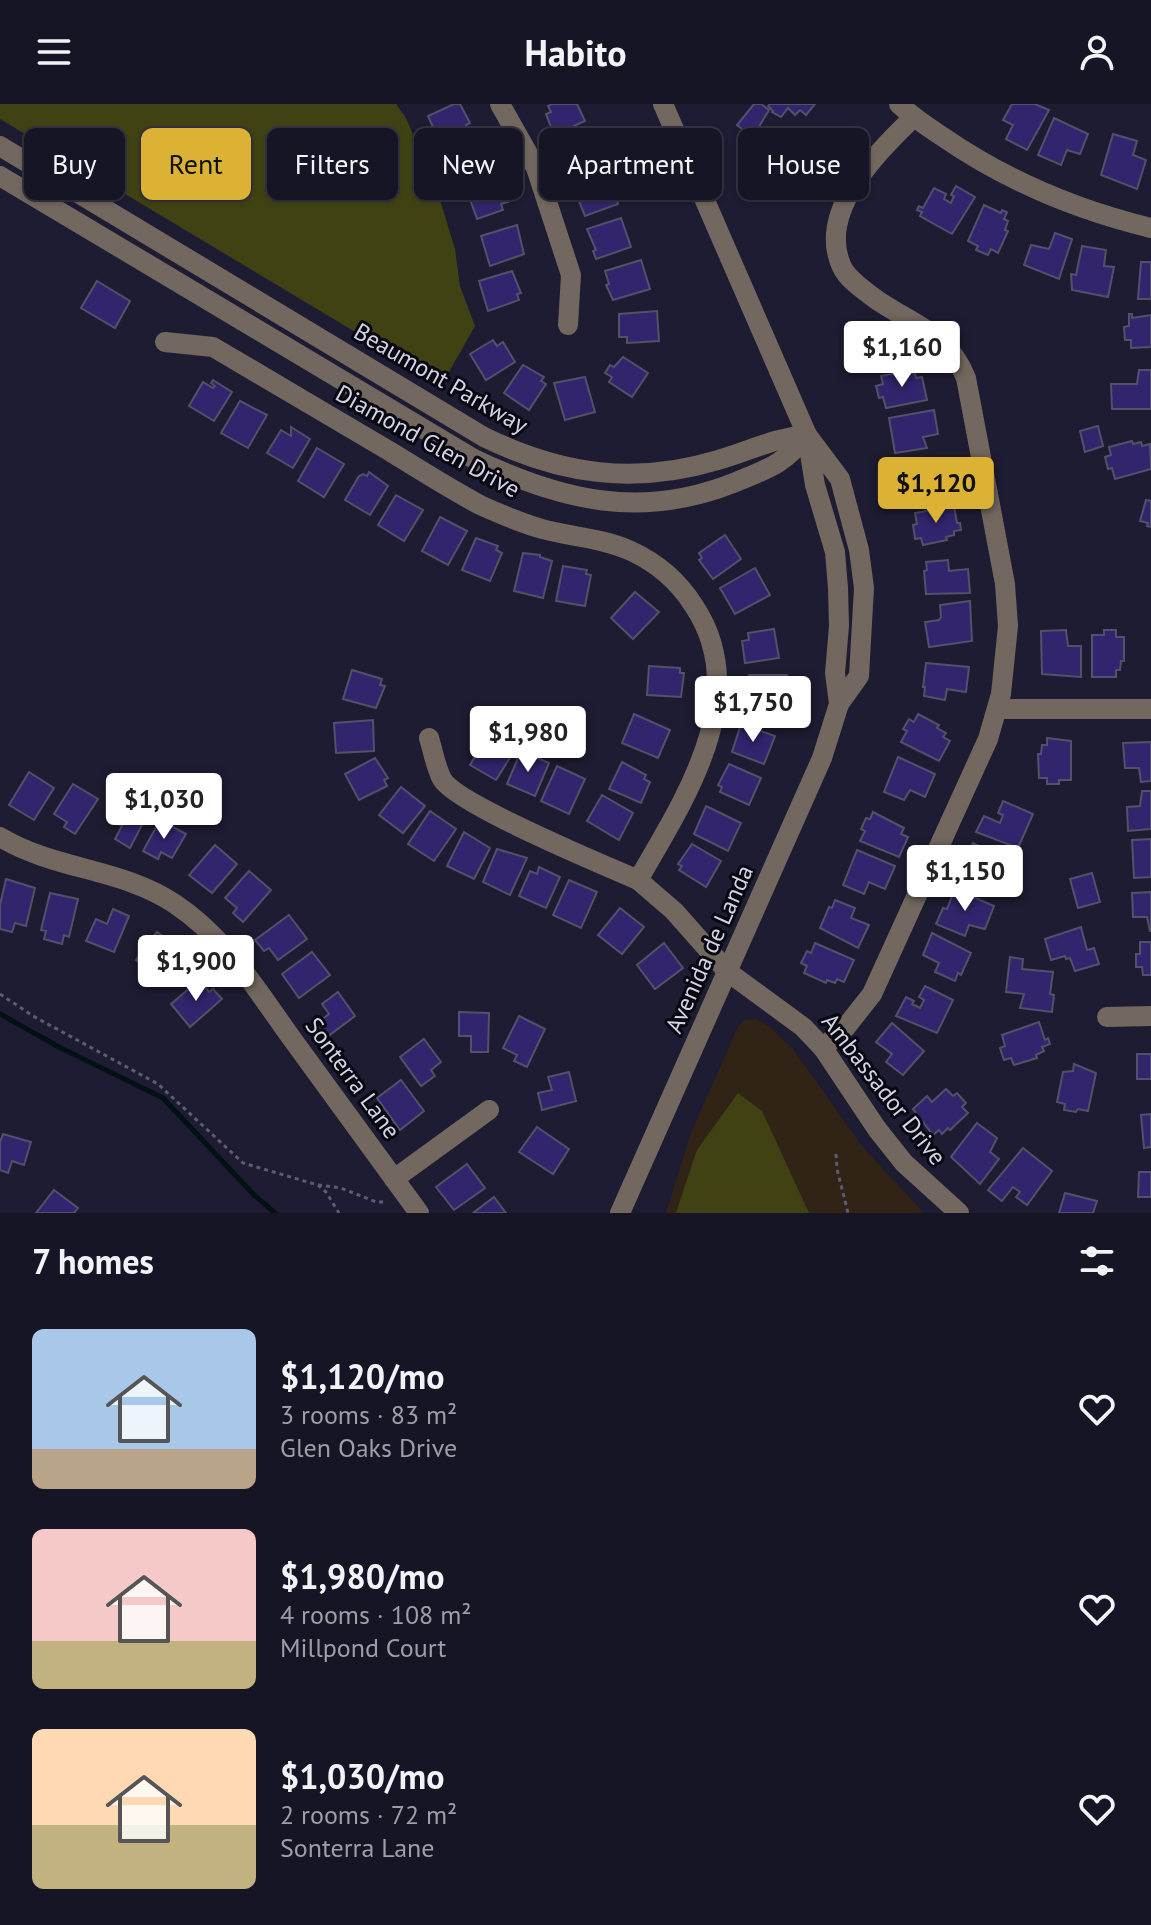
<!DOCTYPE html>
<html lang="en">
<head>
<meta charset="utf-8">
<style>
  :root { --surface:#161526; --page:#1f1e2e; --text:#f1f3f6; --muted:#9e9fa7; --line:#353443; --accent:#dbb233 }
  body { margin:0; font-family:"PT Sans",sans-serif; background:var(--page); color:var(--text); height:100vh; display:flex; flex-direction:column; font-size:30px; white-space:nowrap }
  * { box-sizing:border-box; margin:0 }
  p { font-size:26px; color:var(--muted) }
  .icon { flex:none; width:44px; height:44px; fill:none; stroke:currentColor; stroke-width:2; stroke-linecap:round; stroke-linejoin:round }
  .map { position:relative; height:1109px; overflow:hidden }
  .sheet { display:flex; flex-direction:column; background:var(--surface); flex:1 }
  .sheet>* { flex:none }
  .top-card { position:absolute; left:24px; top:24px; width:1104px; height:72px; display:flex; gap:16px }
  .price { position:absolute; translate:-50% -68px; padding:0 18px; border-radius:8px; background:#fff; color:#222; font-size:26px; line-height:52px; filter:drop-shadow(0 2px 4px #0008) }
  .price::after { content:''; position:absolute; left:50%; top:48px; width:24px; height:18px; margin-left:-12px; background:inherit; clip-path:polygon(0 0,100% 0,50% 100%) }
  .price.current { background:var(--accent); color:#111 }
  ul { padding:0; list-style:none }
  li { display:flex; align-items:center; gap:24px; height:200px; padding:0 32px }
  li span { display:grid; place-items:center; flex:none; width:224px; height:160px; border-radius:12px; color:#555 }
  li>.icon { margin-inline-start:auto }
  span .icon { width:96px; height:96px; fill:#fffc; stroke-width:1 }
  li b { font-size:34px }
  h2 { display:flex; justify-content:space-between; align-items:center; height:96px; padding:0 32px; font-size:34px }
  .pill { padding:0 28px; border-radius:12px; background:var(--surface); box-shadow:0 2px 6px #0004,0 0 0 2px var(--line); font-size:28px; line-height:72px }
  .pill.current { background:var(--accent); color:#111 }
  header { display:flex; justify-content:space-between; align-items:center; height:104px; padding:0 32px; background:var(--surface); font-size:36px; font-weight:700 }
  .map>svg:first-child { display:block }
  .education { fill:#312417 }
  .green { fill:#414213 }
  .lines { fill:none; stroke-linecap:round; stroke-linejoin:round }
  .stream { stroke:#021214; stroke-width:5 }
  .building { fill:#32256d; stroke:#52516a; stroke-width:2 }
  .path { stroke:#5e5c70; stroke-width:3; stroke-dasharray:4 4; stroke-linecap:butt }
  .minor { stroke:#72685f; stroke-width:20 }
  .labels { text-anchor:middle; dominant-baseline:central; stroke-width:6; stroke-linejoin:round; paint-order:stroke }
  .street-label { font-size:24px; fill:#d3d3e2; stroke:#090812 }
</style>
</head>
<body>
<header><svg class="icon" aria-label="menu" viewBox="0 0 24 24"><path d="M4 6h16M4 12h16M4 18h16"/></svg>Habito<svg class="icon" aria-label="person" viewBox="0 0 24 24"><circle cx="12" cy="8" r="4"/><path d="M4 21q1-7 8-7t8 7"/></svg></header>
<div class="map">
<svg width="1151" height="1109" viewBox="0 0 1151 1109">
  <rect width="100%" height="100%" fill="#1e1c32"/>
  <!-- education -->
  <path class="education" d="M 756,915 L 771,924 L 793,945 L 862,1042 L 924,1109 L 666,1109 L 691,1029 L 738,923 L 744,916 Z"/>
  <!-- green -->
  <g class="green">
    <path d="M 0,0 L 396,0 L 406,14 L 441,99 L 455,145 L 460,182 L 475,222 L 442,280 L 0,15 Z"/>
    <path d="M 738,989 L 762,1007 L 809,1109 L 676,1109 L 697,1046 Z"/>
  </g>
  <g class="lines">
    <!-- stream -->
    <path class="stream" d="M 0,910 L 59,943 L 163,994 L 254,1091 L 275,1109"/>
  </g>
  <!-- building -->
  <g class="building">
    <path d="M 454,0 L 460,0 L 470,19 L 466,21 L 468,25 L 440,39 L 428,12 Z"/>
    <path d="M 552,0 L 577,0 L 585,17 L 554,31 L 546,10 L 551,8 L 548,2 Z"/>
    <path d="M 754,0 L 761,0 L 769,6 L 757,26 L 755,24 L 750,31 L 737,21 Z"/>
    <path d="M 770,0 L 815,0 L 806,11 L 800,6 L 795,11 L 788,4 L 781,13 L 772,8 L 773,7 L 768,2 Z"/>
    <path d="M 1012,0 L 1035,0 L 1049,6 L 1027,46 L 1006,35 L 1013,21 L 1003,16 Z"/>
    <path d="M 1054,14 L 1088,30 L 1080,50 L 1067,46 L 1061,61 L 1038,51 Z"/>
    <path d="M 589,27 L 601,54 L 574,66 L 571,61 L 566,63 L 562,54 L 566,52 L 561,40 Z"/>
    <path d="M 1113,30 L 1137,37 L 1133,51 L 1146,56 L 1137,85 L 1101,71 Z"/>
    <path d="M 480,34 L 491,63 L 458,78 L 445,50 Z"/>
    <path d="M 608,73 L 618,100 L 585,112 L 576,90 L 580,89 L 578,83 Z"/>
    <path d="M 500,76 L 508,98 L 501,100 L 503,106 L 477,115 L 467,87 Z"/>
    <path d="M 956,82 L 975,93 L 952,130 L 920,112 L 922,108 L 917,106 L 919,102 L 923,104 L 934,84 L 946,90 L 944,95 L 951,99 L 954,92 L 951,91 Z"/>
    <path d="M 984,101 L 1001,109 L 1002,106 L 1007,108 L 1004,115 L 1008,117 L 1005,126 L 1008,127 L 998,149 L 991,145 L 988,151 L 976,146 L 978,142 L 968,137 Z"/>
    <path d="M 621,114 L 631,143 L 596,155 L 593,147 L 596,146 L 587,125 Z"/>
    <path d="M 517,121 L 524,150 L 490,162 L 481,132 Z"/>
    <path d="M 1055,129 L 1072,135 L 1059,175 L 1024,161 L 1031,141 L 1049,145 Z"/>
    <path d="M 1082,142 L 1106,146 L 1104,162 L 1114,163 L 1108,193 L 1072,186 L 1071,170 L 1076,171 Z"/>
    <path d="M 641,156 L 650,185 L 613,196 L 606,181 L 609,180 L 605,167 Z"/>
    <path d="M 1141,158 L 1151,158 L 1151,195 L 1138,195 Z"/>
    <path d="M 512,167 L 521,189 L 517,190 L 519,196 L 488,207 L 479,177 Z"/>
    <path d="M 97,177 L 130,197 L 115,224 L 81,204 Z"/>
    <path d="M 657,207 L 659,237 L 627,239 L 627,233 L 619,233 L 619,210 Z"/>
    <path d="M 1129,210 L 1132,210 L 1132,214 L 1151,211 L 1151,243 L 1131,244 L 1131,236 L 1125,236 L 1124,223 L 1129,222 Z"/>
    <path d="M 493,236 L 497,242 L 503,238 L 515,258 L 486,276 L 470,250 Z"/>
    <path d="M 623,253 L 648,269 L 632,293 L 609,278 L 612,273 L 605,269 L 610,261 L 614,263 Z"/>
    <path d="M 523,261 L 544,273 L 541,277 L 546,280 L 529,306 L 504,289 Z"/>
    <path d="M 1139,266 L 1151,266 L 1151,305 L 1112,305 L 1111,280 L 1137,280 Z"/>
    <path d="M 909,267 L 910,270 L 915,269 L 916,274 L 922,273 L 927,296 L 886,304 L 883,293 L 879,294 L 876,282 L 883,280 L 881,272 Z"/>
    <path d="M 585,273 L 595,308 L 565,316 L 554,279 Z"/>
    <path d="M 213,276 L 232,288 L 214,317 L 189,302 L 203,278 L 213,284 L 215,282 L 211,279 Z"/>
    <path d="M 240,297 L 267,311 L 248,344 L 221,329 Z"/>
    <path d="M 934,306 L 938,330 L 923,333 L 927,344 L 895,349 L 889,314 Z"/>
    <path d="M 1098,322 L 1103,342 L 1085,348 L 1080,327 Z"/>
    <path d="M 291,323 L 310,335 L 293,364 L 267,349 L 281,326 L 291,332 Z"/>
    <path d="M 1132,337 L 1133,340 L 1141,338 L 1142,342 L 1150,340 L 1151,365 L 1115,375 L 1112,364 L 1108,365 L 1105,353 L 1111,351 L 1109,343 Z"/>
    <path d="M 317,344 L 344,360 L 324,393 L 298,377 Z"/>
    <path d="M 932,362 L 933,366 L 942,364 L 943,369 L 950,368 L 955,390 L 913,399 L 911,389 L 906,388 L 904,376 L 908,375 L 906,367 Z"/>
    <path d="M 369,368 L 388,382 L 370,411 L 345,396 L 359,372 L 363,370 L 367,372 Z"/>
    <path d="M 396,391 L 423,406 L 404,437 L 378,421 Z"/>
    <path d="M 1146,396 L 1151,397 L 1151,423 L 1147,422 L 1148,419 L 1140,417 Z"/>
    <path d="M 954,402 L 957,419 L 960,419 L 961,426 L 954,427 L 954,431 L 946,433 L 947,436 L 923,441 L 921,434 L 915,435 L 913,421 L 917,420 L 915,409 Z"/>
    <path d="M 440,413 L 467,427 L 448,461 L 422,447 Z"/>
    <path d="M 725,431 L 741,455 L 713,475 L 699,456 L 702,454 L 699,449 Z"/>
    <path d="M 476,434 L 498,442 L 496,446 L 502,449 L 490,477 L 462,466 Z"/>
    <path d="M 523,449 L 540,451 L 540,453 L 552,457 L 543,494 L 514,487 Z"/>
    <path d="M 948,456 L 949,467 L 968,465 L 970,489 L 926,490 L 924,467 L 927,466 L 926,458 Z"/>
    <path d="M 563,462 L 587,466 L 586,470 L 591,471 L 585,502 L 556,497 Z"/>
    <path d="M 755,464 L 770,491 L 735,510 L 720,484 Z"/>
    <path d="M 635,488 L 659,508 L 633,535 L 611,514 Z"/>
    <path d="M 970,497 L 972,537 L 929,543 L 925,518 L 939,516 L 941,513 L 940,501 Z"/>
    <path d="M 774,525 L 779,554 L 745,559 L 742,537 L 749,536 L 748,529 Z"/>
    <path d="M 1066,526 L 1068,542 L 1081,542 L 1081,573 L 1042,570 L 1041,527 Z"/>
    <path d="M 1104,526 L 1116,526 L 1116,533 L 1124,533 L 1124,557 L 1121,557 L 1120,566 L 1116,566 L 1116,573 L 1092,573 L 1092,531 L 1104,531 Z"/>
    <path d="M 926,559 L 969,563 L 966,588 L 947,585 L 945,596 L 924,592 L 925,583 L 923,583 Z"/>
    <path d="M 649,562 L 680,564 L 680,569 L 684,569 L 681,593 L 647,591 Z"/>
    <path d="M 352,566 L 382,575 L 380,581 L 385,582 L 376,604 L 343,595 Z"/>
    <path d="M 749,571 L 787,571 L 787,601 L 748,601 Z"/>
    <path d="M 634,610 L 670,626 L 658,654 L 622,639 Z"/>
    <path d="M 918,610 L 939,621 L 937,624 L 946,629 L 943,633 L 950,637 L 939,657 L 901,638 L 907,627 L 903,625 L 909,615 L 914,618 Z"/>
    <path d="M 373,616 L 374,647 L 336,649 L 334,619 Z"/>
    <path d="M 741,620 L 775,632 L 764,660 L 732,648 Z"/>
    <path d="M 490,628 L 516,644 L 496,676 L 470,661 Z"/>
    <path d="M 1047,634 L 1071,637 L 1071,676 L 1059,676 L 1059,680 L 1047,680 L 1047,674 L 1039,674 L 1038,650 L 1041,650 L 1042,641 L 1047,641 Z"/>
    <path d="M 1151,638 L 1151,677 L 1141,678 L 1139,664 L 1125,664 L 1123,639 Z"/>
    <path d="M 521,647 L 549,659 L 535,692 L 507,680 Z"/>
    <path d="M 898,653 L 935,670 L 925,693 L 910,686 L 904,696 L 884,688 Z"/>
    <path d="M 375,654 L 388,674 L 384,676 L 387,682 L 359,696 L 345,670 Z"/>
    <path d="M 622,658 L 646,671 L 644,675 L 650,678 L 641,699 L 609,685 Z"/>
    <path d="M 729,660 L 761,674 L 749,701 L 720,688 L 722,683 L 718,681 Z"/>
    <path d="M 557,662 L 585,675 L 569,710 L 541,697 Z"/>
    <path d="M 29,668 L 54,684 L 34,716 L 9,701 Z"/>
    <path d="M 73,680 L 98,695 L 75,730 L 64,723 L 67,718 L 54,710 Z"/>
    <path d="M 401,683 L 425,702 L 403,729 L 379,711 Z"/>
    <path d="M 1142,687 L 1151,687 L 1151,725 L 1128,727 L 1127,703 L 1140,702 Z"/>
    <path d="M 602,691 L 633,709 L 619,736 L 587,717 Z"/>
    <path d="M 120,697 L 147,711 L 130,744 L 115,735 L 122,722 L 110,716 Z"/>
    <path d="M 1003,697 L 1033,710 L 1018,744 L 976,728 L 984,712 L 1000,719 L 1003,711 L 998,709 Z"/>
    <path d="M 706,702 L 741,719 L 728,747 L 694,730 Z"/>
    <path d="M 430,707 L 456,725 L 434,757 L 408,740 Z"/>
    <path d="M 873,708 L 904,724 L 901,730 L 908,733 L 899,753 L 860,737 L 865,727 L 861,725 L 866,714 L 870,715 Z"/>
    <path d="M 160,716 L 186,730 L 172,754 L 161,748 L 158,755 L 143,747 Z"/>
    <path d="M 464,728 L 490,744 L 474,775 L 447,762 Z"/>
    <path d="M 1151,735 L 1151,773 L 1134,774 L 1132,736 Z"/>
    <path d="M 973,739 L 1011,759 L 1001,781 L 998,779 L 995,787 L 975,778 L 980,768 L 963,760 Z"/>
    <path d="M 692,740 L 721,757 L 706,783 L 679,766 L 682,762 L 678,760 Z"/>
    <path d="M 215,741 L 237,760 L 212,789 L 189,771 Z"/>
    <path d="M 497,745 L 527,754 L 510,791 L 483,778 Z"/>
    <path d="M 857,746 L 895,762 L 885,785 L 869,778 L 864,790 L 843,781 Z"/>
    <path d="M 539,763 L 560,773 L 546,804 L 519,792 L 530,767 L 537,770 Z"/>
    <path d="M 249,767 L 271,786 L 243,818 L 233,809 L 237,804 L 225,794 Z"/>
    <path d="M 1092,769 L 1100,798 L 1078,804 L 1070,775 Z"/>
    <path d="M 6,775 L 35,784 L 26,822 L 15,819 L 12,828 L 0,825 L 0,801 Z"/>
    <path d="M 569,776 L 597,788 L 581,824 L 553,811 Z"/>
    <path d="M 955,785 L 994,802 L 985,825 L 969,821 L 965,832 L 936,820 L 943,804 L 947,805 Z"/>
    <path d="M 1151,788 L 1151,827 L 1150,827 L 1147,813 L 1133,813 L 1132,789 Z"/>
    <path d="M 50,789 L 78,795 L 69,833 L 64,831 L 62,840 L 44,835 L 46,827 L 41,826 Z"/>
    <path d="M 835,796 L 855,804 L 851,814 L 869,821 L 858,844 L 820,824 L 829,803 L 832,804 Z"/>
    <path d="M 620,804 L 644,823 L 622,850 L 598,831 Z"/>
    <path d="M 113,805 L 129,812 L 114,848 L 86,837 L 96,815 L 107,820 Z"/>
    <path d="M 289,811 L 307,835 L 278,856 L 269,844 L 264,847 L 255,836 Z"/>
    <path d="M 1081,823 L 1087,846 L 1094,844 L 1099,860 L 1075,867 L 1070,854 L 1066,855 L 1065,852 L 1051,856 L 1045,835 Z"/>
    <path d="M 157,828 L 171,838 L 166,845 L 175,852 L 159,873 L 136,856 Z"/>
    <path d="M 932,829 L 971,849 L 961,871 L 958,869 L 955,877 L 935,868 L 939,859 L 923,851 Z"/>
    <path d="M 1140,838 L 1151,838 L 1151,871 L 1143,871 L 1142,863 L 1136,863 L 1136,850 L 1140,850 Z"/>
    <path d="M 664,839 L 683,864 L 655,885 L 637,861 Z"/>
    <path d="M 815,839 L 854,856 L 844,878 L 837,875 L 835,879 L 827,876 L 826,879 L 804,869 L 807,862 L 801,859 L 807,847 L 811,849 Z"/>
    <path d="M 312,848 L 330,871 L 299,894 L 282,870 Z"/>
    <path d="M 1010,853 L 1023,855 L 1022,865 L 1053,868 L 1050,890 L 1054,891 L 1052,908 L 1020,904 L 1024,890 L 1006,888 Z"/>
    <path d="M 199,876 L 209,888 L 213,885 L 222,895 L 190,923 L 171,900 Z"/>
    <path d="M 925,882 L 953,896 L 937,929 L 896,912 L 906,893 L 914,897 L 912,900 L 920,904 L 924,896 L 919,893 Z"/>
    <path d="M 338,888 L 355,912 L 327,933 L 317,919 L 329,910 L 322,900 Z"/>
    <path d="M 459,908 L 489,909 L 488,948 L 471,948 L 471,932 L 459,932 Z"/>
    <path d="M 519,912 L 545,925 L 527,963 L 514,957 L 517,951 L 503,944 Z"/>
    <path d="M 1039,918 L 1045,936 L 1048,934 L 1050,940 L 1042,943 L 1044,947 L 1036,951 L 1037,954 L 1014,961 L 1011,954 L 1004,956 L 1000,944 L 1005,942 L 1002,931 Z"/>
    <path d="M 892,919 L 924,947 L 903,971 L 886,958 L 892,950 L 876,938 Z"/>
    <path d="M 424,935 L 441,958 L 431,966 L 435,972 L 421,982 L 400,953 Z"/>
    <rect x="1137" y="950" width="14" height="25"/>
    <path d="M 1074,960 L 1096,969 L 1088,1007 L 1078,1005 L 1076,1008 L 1064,1006 L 1065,1000 L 1057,998 L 1063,968 L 1073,967 Z"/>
    <path d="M 569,968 L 576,997 L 542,1006 L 538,989 L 552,986 L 548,973 Z"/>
    <path d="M 401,976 L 424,1007 L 400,1026 L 377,994 Z"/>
    <path d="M 946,985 L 953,992 L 957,989 L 966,999 L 962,1003 L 968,1009 L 950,1026 L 948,1024 L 942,1030 L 939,1026 L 933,1031 L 913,1005 L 927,992 L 932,998 Z"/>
    <path d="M 1151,1010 L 1151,1043 L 1144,1044 L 1141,1011 Z"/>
    <path d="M 977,1019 L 997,1034 L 990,1048 L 999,1055 L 980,1080 L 951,1053 Z"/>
    <path d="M 537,1023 L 569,1045 L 553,1070 L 519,1048 Z"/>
    <path d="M 3,1030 L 31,1038 L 24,1061 L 12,1057 L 8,1069 L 0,1066 L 0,1038 Z"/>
    <path d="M 1023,1044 L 1052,1067 L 1027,1101 L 1016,1093 L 1020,1088 L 1013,1083 L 1002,1097 L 988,1086 Z"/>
    <path d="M 467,1060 L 485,1084 L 454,1106 L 436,1083 Z"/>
    <path d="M 1139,1068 L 1151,1068 L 1151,1093 L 1138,1093 Z"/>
    <path d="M 54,1086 L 78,1104 L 74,1109 L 36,1109 Z"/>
    <path d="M 1065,1089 L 1097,1097 L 1093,1109 L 1059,1109 Z"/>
    <path d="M 494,1093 L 506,1109 L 473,1109 Z"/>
  </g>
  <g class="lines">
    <!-- path -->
    <g class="path">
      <path d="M 0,890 L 33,912 L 158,980 L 243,1059 L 318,1081 L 326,1088 L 339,1109"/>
      <path d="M 836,1050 L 837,1065 L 848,1109"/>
      <path d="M 318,1081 L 341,1084 L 376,1098 L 387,1098"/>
    </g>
    <!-- minor -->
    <g class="minor">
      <path d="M 500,0 L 536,64 L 571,171 L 568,221"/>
      <path d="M 663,0 L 807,331 L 840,375 L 859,446 L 864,484 L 859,572 L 839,600"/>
      <path d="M 899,0 C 912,13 928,23 943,33 C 1007,77 1076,106 1151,124"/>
      <path d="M 0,42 L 484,333 C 562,371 635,381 718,356 C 750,347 773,334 807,331"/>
      <path d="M 0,72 L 474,355 C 562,397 642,416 736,378 C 770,364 784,360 807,331"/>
      <path d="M 165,238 L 213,243 C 272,278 332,313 391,348 C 420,366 450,385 480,401 C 500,410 521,419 542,425 C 571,433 603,434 631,447 C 657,459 679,478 694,502 C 754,592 684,696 638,776"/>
      <path d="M 997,605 L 1151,605"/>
      <path d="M 429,634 C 433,647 436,664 442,675 C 456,700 604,761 638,776 L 674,807 L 728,868 L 803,923 L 823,944 L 877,1025 L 904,1059 L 959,1109"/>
      <path d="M 0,733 C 54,766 122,764 175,800 C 225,833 256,885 290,932 C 333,991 376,1050 419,1109"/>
      <path d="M 1107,913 L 1151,912"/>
      <path d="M 823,944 L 846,923 L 872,890 L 988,635 L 1001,590 L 1008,522 L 1005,480 L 966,274 C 947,228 915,222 877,196 C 865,187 848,176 842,163 C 816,108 878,47 914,13"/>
      <path d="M 394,1075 L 489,1006"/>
      <path d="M 620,1109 L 822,654 L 839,600 L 835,569 L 839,522 L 838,484 L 835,448 L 815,381 L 807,331"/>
    </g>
  </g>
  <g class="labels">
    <!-- street labels -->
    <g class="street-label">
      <text transform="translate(441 274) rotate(30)">Beaumont Parkway</text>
      <text transform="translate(428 337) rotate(29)">Diamond Glen Drive</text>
      <text transform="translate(709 845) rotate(-66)">Avenida de Landa</text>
      <text transform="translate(353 974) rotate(54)">Sonterra Lane</text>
      <text transform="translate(884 985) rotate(52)">Ambassador Drive</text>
    </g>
  </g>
</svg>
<b class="price" style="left:902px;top:285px">$1,160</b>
<b class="price current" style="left:936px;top:421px">$1,120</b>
<b class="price" style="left:753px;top:640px">$1,750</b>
<b class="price" style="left:528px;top:670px">$1,980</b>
<b class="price" style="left:164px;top:737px">$1,030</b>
<b class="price" style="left:965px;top:809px">$1,150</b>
<b class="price" style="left:196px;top:899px">$1,900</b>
<div class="top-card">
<a class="pill">Buy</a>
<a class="pill current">Rent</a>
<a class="pill">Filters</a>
<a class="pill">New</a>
<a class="pill">Apartment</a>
<a class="pill">House</a>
</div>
</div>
<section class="sheet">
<h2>7 homes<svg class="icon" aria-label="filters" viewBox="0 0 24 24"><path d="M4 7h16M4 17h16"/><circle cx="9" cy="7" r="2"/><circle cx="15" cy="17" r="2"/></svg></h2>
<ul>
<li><span style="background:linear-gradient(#a9c7e8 75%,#b9a48a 0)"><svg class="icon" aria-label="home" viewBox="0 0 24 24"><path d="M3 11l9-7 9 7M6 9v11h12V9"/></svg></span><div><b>$1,120/mo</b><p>3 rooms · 83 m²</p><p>Glen Oaks Drive</p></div><svg class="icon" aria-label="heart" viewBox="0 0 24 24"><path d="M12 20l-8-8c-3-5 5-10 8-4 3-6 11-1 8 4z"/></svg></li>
<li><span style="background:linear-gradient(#f6c9c9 70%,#c2b280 0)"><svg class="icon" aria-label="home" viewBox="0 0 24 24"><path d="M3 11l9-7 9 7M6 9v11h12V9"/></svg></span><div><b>$1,980/mo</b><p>4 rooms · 108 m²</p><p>Millpond Court</p></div><svg class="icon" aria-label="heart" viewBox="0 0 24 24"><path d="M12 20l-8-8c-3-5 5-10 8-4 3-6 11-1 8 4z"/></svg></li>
<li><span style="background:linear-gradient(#ffd9b3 60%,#c2b280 0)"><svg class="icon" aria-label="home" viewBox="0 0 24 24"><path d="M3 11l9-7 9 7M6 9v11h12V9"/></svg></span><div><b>$1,030/mo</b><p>2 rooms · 72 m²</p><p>Sonterra Lane</p></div><svg class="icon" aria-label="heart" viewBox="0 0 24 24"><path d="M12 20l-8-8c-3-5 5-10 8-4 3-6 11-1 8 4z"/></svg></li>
</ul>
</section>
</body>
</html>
